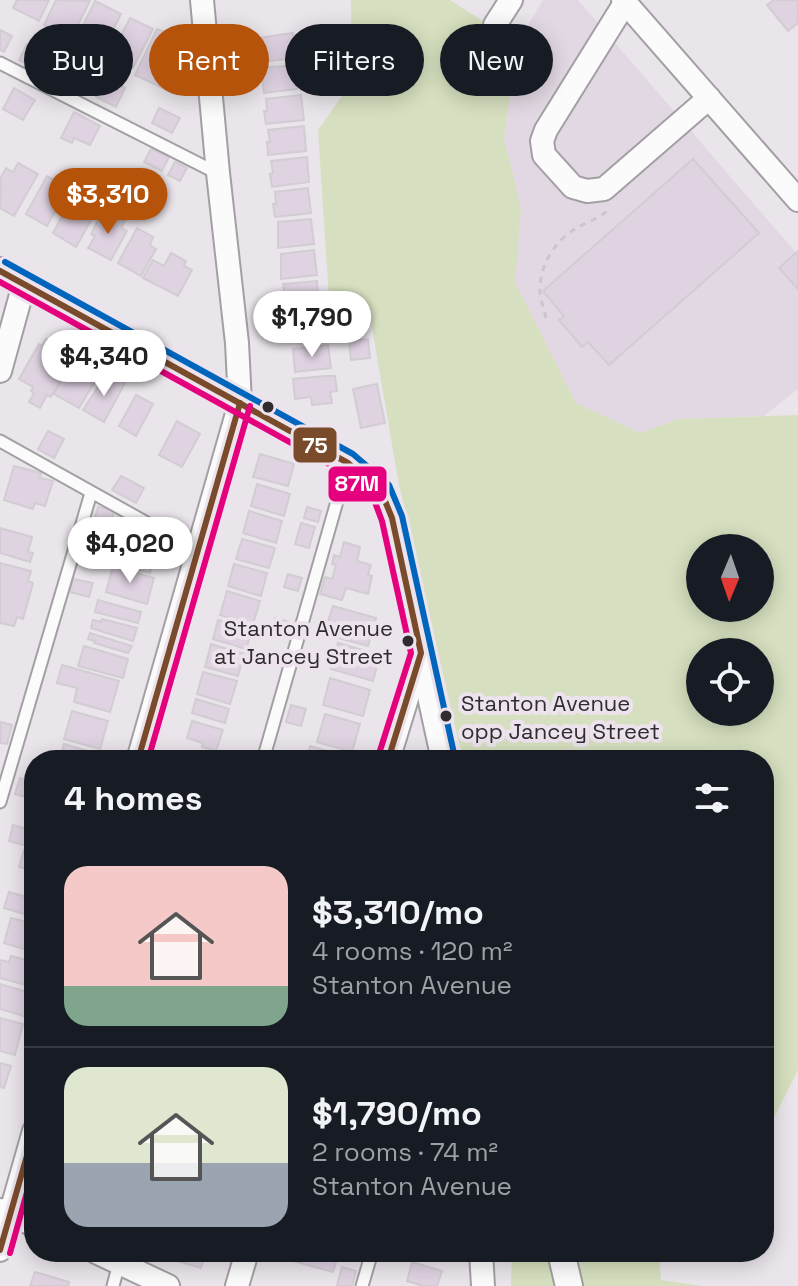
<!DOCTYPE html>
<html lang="en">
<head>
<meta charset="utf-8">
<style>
  :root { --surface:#171b24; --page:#20242c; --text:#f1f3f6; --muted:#9ea1a6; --line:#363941; --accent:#b45309 }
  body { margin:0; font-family:"Space Grotesk",sans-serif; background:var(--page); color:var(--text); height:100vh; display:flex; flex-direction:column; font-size:30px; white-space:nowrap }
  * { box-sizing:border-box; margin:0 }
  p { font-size:26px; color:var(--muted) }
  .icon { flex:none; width:44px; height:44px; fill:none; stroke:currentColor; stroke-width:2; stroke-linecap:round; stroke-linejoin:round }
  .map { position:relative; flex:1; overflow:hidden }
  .details { position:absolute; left:24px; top:750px; width:750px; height:512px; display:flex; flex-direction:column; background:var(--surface); border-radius:32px; box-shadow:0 4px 20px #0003 }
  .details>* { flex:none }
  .hud { position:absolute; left:24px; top:24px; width:750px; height:72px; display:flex; gap:16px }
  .needle { width:52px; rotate:182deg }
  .controls { position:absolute; left:686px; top:534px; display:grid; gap:16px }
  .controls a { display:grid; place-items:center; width:88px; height:88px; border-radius:50%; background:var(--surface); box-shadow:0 4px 20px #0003; font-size:40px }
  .price { position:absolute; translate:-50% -68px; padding:0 18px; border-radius:28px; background:#fff; color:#222; font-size:26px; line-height:52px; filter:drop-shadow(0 2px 4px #0008) }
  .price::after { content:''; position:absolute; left:50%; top:48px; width:24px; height:18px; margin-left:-12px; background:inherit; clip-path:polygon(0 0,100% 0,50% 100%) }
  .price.selected { background:var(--accent); color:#fff }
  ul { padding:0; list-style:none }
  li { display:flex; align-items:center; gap:24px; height:200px; padding:0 40px }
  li+li { border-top:2px solid var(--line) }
  li span { display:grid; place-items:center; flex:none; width:224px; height:160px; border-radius:24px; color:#555 }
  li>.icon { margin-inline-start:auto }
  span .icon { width:96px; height:96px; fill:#fffc; stroke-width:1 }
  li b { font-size:34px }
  h2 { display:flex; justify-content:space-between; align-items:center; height:96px; padding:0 40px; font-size:34px }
  .tag { padding:0 28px; border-radius:36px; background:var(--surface); box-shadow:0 4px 20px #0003; font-size:28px; line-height:72px }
  .tag.selected { background:var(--accent); color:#fff }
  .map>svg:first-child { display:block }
  .built { fill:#e2d8e3 }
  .green { fill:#d6dfbf; fill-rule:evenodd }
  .building { fill:#dfd2e1; stroke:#d1cdd2; stroke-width:2 }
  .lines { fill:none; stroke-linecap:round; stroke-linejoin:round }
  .service-casing { stroke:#a39fa4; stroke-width:15 }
  .minor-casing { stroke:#a39fa4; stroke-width:26 }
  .tertiary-casing { stroke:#a39fa4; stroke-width:30 }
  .path { stroke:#c9c7c9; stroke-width:3; stroke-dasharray:6 6; stroke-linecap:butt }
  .service { stroke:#fcfbfc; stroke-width:11 }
  .minor { stroke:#fcfbfc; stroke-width:22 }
  .tertiary { stroke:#fcfbfc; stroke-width:26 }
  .bus-1-casing { stroke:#ece3ed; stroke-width:12 }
  .bus-2-casing { stroke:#ece3ed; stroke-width:12 }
  .bus-3-casing { stroke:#ece3ed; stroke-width:12 }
  .bus-1 { stroke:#7a4b2a; stroke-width:6 }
  .bus-2 { stroke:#e5007d; stroke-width:6 }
  .bus-3 { stroke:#0065bd; stroke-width:6 }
  .bus-dot { fill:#2f2b2f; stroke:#ece3ed; stroke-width:3 }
  .labels { text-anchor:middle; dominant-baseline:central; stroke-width:8; stroke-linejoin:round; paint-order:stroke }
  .bus-label { font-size:22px; fill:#2f2b2f; stroke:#ece3ed; text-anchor:end }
  .line-badge { stroke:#ece3ed; stroke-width:3 }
  .badge-label { font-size:22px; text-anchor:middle; font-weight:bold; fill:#fff }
</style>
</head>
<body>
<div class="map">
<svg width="798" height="1286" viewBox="0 0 798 1286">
  <rect width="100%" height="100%" fill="#eae5eb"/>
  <!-- built -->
  <path class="built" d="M 543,0 L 578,0 L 798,255 L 798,389 L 764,416 L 678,419 L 640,433 L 576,403 L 514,282 L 521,208 L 504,139 L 517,43 Z"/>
  <!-- green -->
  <g class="green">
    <path d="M 351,0 L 450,0 L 517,43 L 504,139 L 521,208 L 515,282 L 576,403 L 640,433 L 678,419 L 798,415 L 798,1070 L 766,1134 L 764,1132 L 764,760 L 463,760 L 399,485 L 370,316 L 329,297 L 318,130 L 352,82 ZM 700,548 L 760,548 L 760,608 L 700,608 ZM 700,652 L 760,652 L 760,712 L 700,712 Z"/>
    <path d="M 512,1252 L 659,1252 L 661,1280 L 702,1286 L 511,1286 Z"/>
  </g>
  <!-- building -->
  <g class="building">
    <path d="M 17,0 L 49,0 L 39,21 L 13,8 Z"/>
    <path d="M 56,0 L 90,1 L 71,38 L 44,25 Z"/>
    <path d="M 774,0 L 798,0 L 798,23 L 788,31 L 767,5 Z"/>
    <path d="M 95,1 L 121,14 L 101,54 L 75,42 Z"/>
    <path d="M 130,18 L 153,29 L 133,68 L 110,57 Z"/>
    <path d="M 157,29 L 175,37 L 170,47 L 176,50 L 165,71 L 174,75 L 167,90 L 135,75 Z"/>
    <path d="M 0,30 L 12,36 L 4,52 L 0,50 Z"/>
    <path d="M 293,33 L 296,58 L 260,62 L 258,38 Z"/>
    <path d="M 27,44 L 44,53 L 36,68 L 19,60 Z"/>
    <path d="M 295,65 L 297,89 L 264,93 L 261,68 Z"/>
    <path d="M 75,69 L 90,76 L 82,93 L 67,85 Z"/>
    <path d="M 105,78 L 125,88 L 116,107 L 96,97 Z"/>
    <path d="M 14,88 L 35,100 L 23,120 L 3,109 Z"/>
    <path d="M 301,95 L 304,120 L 266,124 L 264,111 L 267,111 L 266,99 Z"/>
    <path d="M 159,108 L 180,118 L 172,133 L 152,123 Z"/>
    <path d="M 74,112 L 100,126 L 90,145 L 74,138 L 72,143 L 61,138 Z"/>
    <path d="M 304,126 L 306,151 L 268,155 L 267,142 L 270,142 L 268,130 Z"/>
    <path d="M 151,149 L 169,157 L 162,171 L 144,162 Z"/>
    <path d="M 307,157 L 309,182 L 272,187 L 270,174 L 273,173 L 271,161 Z"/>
    <path d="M 693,159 L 759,233 L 609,365 L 588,342 L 582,347 L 559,320 L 564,316 L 543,291 Z"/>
    <path d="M 175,162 L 187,168 L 180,181 L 168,175 Z"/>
    <path d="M 18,163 L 38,174 L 14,216 L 0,208 L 1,185 L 0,179 L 6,168 L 13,172 Z"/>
    <path d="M 47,176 L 68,188 L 47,226 L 26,214 Z"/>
    <path d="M 308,188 L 311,213 L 275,217 L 273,204 L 276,204 L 275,192 Z"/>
    <path d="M 75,193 L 99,206 L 76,247 L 53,233 Z"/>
    <path d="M 108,212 L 125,221 L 121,228 L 127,231 L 111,260 L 88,248 L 95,236 L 91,234 L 99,219 L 103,221 Z"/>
    <path d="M 311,219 L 314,244 L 278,248 L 278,222 Z"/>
    <path d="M 137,228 L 153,237 L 150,245 L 156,249 L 141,276 L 118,263 Z"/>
    <path d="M 314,250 L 317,275 L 281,279 L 281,254 Z"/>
    <path d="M 798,251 L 798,289 L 779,268 Z"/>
    <path d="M 171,253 L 186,261 L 184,266 L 192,270 L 178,296 L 143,278 L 153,260 L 164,266 Z"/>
    <path d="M 317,281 L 319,306 L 284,310 L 282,297 L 285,296 L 283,284 Z"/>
    <path d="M 321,312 L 324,337 L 288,341 L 287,328 L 290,327 L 288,315 Z"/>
    <path d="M 46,339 L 72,353 L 70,357 L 73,358 L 51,397 L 47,395 L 40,408 L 29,402 L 34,393 L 31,391 L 33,387 L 19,379 L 39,344 L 42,346 Z"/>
    <path d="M 368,339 L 370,358 L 351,360 L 349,341 Z"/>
    <path d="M 328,345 L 331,368 L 295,372 L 293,349 Z"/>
    <path d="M 75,355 L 102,370 L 79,408 L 54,394 Z"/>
    <path d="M 107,373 L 125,383 L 104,422 L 83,410 Z"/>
    <path d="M 325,376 L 335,376 L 337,391 L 330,392 L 332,403 L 312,405 L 311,397 L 295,399 L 293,379 Z"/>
    <path d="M 377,384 L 385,423 L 361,428 L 353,389 Z"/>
    <path d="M 136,395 L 153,404 L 136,436 L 119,426 Z"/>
    <path d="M 177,421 L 200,434 L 182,467 L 159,455 Z"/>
    <path d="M 48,431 L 64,439 L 54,458 L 38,449 Z"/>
    <path d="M 260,454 L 294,464 L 288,486 L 253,477 Z"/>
    <path d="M 14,466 L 41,473 L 40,478 L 53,481 L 45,506 L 35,503 L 33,509 L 4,500 Z"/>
    <path d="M 121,476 L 144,488 L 136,503 L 112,490 Z"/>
    <path d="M 257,484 L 290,494 L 284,516 L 251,506 Z"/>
    <path d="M 98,507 L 114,511 L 109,529 L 93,524 Z"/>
    <path d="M 307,507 L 321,511 L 318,522 L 304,518 Z"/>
    <path d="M 249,511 L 282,521 L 276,543 L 243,533 Z"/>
    <path d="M 301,523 L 315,527 L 309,548 L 295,544 Z"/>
    <path d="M 0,528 L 32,537 L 28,552 L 33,553 L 30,562 L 0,553 Z"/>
    <path d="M 120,539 L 156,549 L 150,573 L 113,563 Z"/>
    <path d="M 242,539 L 275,548 L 269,568 L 236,559 Z"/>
    <path d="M 344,542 L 360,547 L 357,561 L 371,565 L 368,575 L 372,576 L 368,594 L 346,588 L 342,600 L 320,594 L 325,577 L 332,579 L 336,565 L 332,564 L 334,555 L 340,557 Z"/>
    <path d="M 0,563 L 31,571 L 28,581 L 33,583 L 23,619 L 17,617 L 14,626 L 0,623 Z"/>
    <path d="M 234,564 L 267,573 L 261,596 L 228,586 Z"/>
    <path d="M 113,566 L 154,578 L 147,604 L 106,592 Z"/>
    <path d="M 288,574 L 302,578 L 298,591 L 284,587 Z"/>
    <path d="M 73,579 L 93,583 L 89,597 L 70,592 Z"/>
    <path d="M 227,591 L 260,601 L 253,624 L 220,615 Z"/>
    <path d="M 98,600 L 141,612 L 138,623 L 95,612 Z"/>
    <path d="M 333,606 L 376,618 L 368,646 L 324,634 Z"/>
    <path d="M 275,618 L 289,622 L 287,632 L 272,628 Z"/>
    <path d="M 102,619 L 137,628 L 133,641 L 91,628 L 93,620 L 101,622 Z"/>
    <path d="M 218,620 L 252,629 L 246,649 L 213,639 Z"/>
    <path d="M 90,633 L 132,646 L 128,653 L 94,643 L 95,641 L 88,639 Z"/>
    <path d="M 338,643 L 380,655 L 373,681 L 331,669 Z"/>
    <path d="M 211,644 L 244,654 L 238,676 L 205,667 Z"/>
    <path d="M 84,646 L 128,659 L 123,678 L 78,666 Z"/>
    <path d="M 62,665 L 119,681 L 110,712 L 74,702 L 77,688 L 57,683 Z"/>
    <path d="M 203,672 L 237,681 L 230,704 L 197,694 Z"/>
    <path d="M 330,678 L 370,690 L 363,716 L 323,705 Z"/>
    <path d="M 196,699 L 229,709 L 225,723 L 192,713 Z"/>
    <path d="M 291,705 L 306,709 L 301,726 L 286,722 Z"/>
    <path d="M 72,711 L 108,721 L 100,749 L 64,739 Z"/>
    <path d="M 325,714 L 360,724 L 352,752 L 317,742 Z"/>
    <path d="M 192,721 L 223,730 L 216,751 L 202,747 L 203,743 L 187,738 Z"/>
    <path d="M 1,722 L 12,725 L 7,744 L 0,743 Z"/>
    <path d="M 64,744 L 98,754 L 97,760 L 59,760 Z"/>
    <path d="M 310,746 L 351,758 L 351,760 L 306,760 Z"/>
    <path d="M 20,778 L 34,782 L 32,799 L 15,794 Z"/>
    <path d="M 13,825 L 34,831 L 34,848 L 9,841 Z"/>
    <path d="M 24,850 L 34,853 L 34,871 L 19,867 Z"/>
    <path d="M 9,892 L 34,899 L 34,917 L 4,908 Z"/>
    <path d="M 11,918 L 34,924 L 34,952 L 4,943 Z"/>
    <path d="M 11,956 L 34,962 L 33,987 L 0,978 L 0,960 L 9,962 Z"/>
    <path d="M 0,984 L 34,994 L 27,1017 L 0,1009 Z"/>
    <path d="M 0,1018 L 23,1024 L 15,1055 L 0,1051 Z"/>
    <path d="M 0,1063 L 11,1066 L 4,1088 L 0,1087 Z"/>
    <path d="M 168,1252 L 202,1252 L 205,1253 L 201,1268 L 167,1258 Z"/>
    <path d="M 288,1252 L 339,1252 L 333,1272 L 286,1259 Z"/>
    <path d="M 412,1262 L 442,1271 L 437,1286 L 423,1286 L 407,1281 Z"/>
    <path d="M 342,1267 L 356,1271 L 352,1286 L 337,1286 Z"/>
    <path d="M 35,1272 L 69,1282 L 68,1286 L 30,1286 Z"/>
  </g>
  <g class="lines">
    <defs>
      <g id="service">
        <path d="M 0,63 L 217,173"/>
        <path d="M 0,441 L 197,551"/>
        <path d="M 263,760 L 348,463"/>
        <path d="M 0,802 L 91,493"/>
        <path d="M 113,1286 L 122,1252"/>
        <path d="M 362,1286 L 372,1252"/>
      </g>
      <g id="minor">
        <path d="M 623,0 L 798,200"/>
        <path d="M 625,3 L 546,130 L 542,141 L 544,155 L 573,187 L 587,191 L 604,189 L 709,98"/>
        <path d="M 495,25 L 511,0"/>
        <path d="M 0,371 L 24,284"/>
        <path d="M 138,760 L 240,403 L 237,343 L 218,173 L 202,0"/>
        <path d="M 388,760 L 421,653"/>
        <path d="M 0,1210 L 34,1225"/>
        <path d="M 0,1250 L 34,1131"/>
        <path d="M 96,1252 L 168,1286"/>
        <path d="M 481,1252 L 483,1286"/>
        <path d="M 237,1286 L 247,1252"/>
      </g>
      <g id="tertiary">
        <path d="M 0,271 L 348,463 L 381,491 L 392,518 L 445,760"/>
        <path d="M 561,1252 L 569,1286"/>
      </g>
    </defs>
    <!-- service casing -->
    <use href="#service" class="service-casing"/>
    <!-- minor casing -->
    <use href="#minor" class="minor-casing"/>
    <!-- tertiary casing -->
    <use href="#tertiary" class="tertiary-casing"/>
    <!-- path -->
    <path class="path" d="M 546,318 C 544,309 539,297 540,287 C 541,264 555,241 575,229 C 586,222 599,219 608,210"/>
    <!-- service -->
    <use href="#service" class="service"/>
    <!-- minor -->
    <use href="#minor" class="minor"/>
    <!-- tertiary -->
    <use href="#tertiary" class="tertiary"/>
    <defs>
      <g id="bus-1">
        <path d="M 0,271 L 348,463 L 381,491 L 392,518 L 421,653 L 388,760"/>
        <path d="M 138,760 L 240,403"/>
        <path d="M 0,1250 L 34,1131"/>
      </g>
      <g id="bus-2">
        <path d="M 0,282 L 342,471 L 373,497 L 382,521 L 411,653 L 378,757"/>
        <path d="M 148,760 L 250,406"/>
        <path d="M 10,1253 L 34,1167"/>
      </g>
      <path id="bus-3" d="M 5,262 L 353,454 L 389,485 L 402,516 L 455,758"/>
    </defs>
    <!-- bus-1 casing -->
    <use href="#bus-1" class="bus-1-casing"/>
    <!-- bus-2 casing -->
    <use href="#bus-2" class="bus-2-casing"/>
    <!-- bus-3 casing -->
    <use href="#bus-3" class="bus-3-casing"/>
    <!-- bus-1 -->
    <use href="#bus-1" class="bus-1"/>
    <!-- bus-2 -->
    <use href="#bus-2" class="bus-2"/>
    <!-- bus-3 -->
    <use href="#bus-3" class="bus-3"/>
  </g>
  <!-- markers -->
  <g class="bus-dot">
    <circle cx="268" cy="407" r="7"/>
    <circle cx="408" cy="641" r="7"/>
    <circle cx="446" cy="716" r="7"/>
  </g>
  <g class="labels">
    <!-- bus labels -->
    <g class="bus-label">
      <text x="393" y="628">Stanton Avenue<tspan x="393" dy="28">at Jancey Street</tspan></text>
      <text x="461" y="703" text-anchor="start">Stanton Avenue<tspan x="461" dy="28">opp Jancey Street</tspan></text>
    </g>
  </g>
  <g class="line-badge">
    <rect x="292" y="426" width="46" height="38" rx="8" fill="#7a4b2a"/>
    <rect x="327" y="465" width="61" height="38" rx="8" fill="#e5007d"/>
  </g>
  <g class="badge-label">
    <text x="315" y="453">75</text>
    <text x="357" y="491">87M</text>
  </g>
</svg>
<div class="controls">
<a><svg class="needle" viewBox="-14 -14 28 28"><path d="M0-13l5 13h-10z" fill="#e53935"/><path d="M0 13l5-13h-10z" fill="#9ea1a6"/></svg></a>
<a><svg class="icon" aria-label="locate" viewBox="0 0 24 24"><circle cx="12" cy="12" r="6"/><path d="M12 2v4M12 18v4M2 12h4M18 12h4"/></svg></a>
</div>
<b class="price selected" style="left:108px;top:236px">$3,310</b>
<b class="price" style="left:312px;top:359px">$1,790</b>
<b class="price" style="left:104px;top:398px">$4,340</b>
<b class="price" style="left:130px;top:585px">$4,020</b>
<div class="hud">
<a class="tag">Buy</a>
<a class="tag selected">Rent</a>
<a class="tag">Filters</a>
<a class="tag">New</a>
</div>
<section class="details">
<h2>4 homes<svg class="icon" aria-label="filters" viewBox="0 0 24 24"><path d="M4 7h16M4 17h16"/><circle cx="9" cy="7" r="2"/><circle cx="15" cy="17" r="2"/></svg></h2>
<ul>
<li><span style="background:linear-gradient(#f6c9c9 75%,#7fa58c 0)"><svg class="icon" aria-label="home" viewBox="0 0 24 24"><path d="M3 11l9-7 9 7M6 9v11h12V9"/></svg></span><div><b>$3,310/mo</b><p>4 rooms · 120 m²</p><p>Stanton Avenue</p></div></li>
<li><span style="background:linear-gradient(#dfe7d0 60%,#9aa5b1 0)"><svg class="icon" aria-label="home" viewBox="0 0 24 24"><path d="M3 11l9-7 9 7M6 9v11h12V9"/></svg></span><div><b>$1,790/mo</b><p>2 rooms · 74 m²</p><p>Stanton Avenue</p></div></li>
</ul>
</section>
</div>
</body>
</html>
